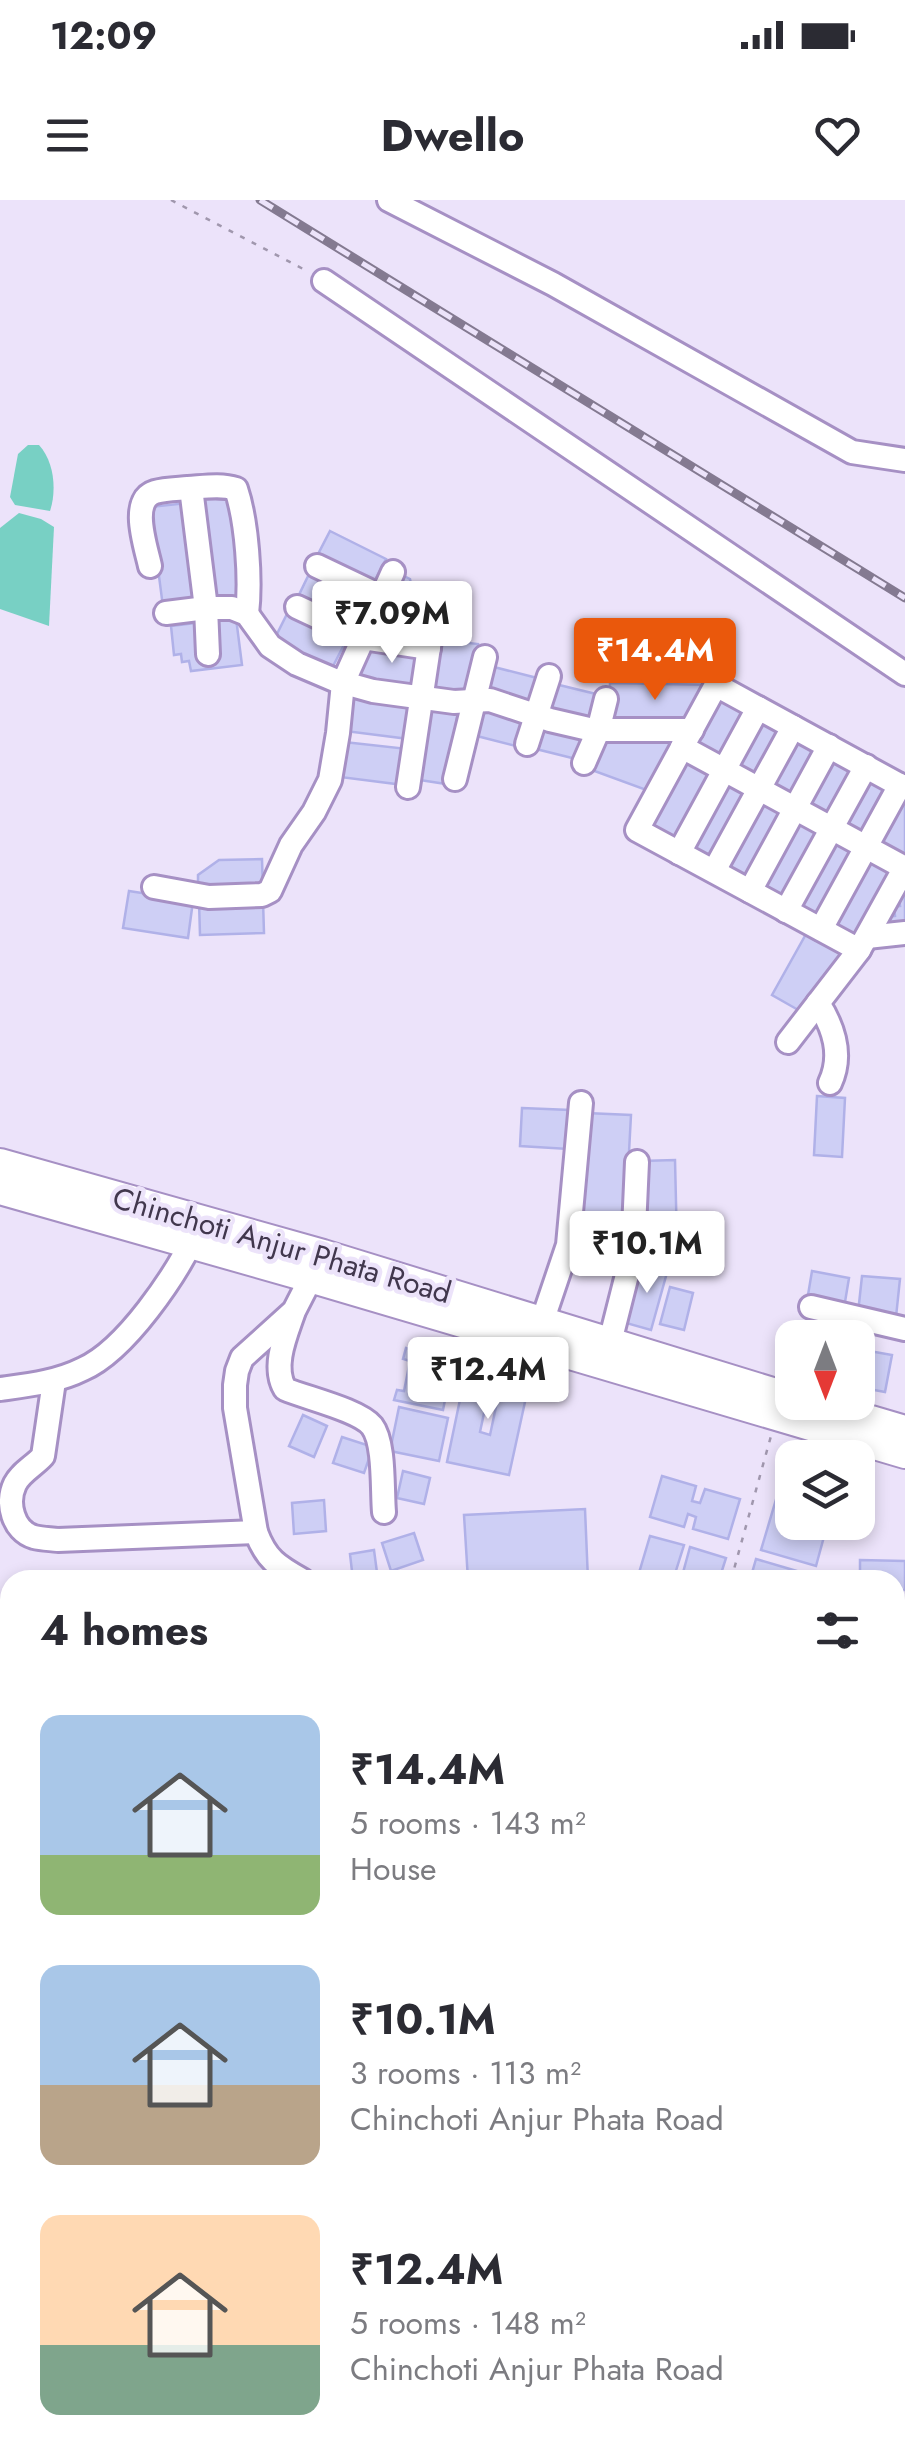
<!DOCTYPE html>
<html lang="en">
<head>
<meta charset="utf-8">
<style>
  :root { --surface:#fff; --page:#f7f7f7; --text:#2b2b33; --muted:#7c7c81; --accent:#ea580c }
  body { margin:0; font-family:Jost,sans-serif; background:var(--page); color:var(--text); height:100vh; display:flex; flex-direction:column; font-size:38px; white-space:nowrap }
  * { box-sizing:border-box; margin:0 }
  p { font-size:32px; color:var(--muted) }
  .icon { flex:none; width:55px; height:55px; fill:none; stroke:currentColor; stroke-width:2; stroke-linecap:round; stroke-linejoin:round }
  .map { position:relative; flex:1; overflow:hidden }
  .panel { position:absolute; left:0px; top:1370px; width:905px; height:892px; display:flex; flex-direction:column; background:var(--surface); border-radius:30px 30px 0 0; box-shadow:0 5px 15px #0003 }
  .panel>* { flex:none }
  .needle { width:65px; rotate:180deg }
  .controls { position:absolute; left:775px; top:1120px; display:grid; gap:20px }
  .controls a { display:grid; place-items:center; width:100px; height:100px; border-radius:20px; background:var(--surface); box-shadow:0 5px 15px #0003; font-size:50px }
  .price { position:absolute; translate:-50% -85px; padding:0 22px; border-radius:10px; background:#fff; color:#222; font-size:32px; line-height:65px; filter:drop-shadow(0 2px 5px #0008) }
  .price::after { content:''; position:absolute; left:50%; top:60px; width:30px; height:22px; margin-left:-15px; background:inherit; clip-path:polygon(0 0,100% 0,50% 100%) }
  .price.active { background:var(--accent); color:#fff }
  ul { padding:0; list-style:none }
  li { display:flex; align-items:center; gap:30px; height:250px; padding:0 40px }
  li span { display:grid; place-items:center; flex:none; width:280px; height:200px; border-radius:20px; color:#555 }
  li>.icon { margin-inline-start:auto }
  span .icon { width:120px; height:120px; fill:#fffc; stroke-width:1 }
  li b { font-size:42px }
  h2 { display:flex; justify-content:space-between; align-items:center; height:120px; padding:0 40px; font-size:42px }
  .status { display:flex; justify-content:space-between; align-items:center; height:70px; padding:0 50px; background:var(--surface); direction:ltr }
  .status svg { height:28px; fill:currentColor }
  header { display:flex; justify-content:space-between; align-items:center; height:130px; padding:0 40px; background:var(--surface); font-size:45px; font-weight:700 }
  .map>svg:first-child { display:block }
  .green { fill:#ebbf96 }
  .water { fill:#78d0c4 }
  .building { fill:#cecff5; stroke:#b0b1e8; stroke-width:2.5 }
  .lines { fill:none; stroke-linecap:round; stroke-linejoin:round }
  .minor-casing { stroke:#a690c4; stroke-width:28 }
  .major-casing { stroke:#a690c4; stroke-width:32 }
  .path { stroke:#a097ad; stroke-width:2.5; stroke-dasharray:5 8; stroke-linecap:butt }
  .minor { stroke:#fff; stroke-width:22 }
  .major { stroke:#fff; stroke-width:28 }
  .rail-casing { stroke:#847a91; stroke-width:9 }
  .rail { stroke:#ece3fa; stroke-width:5; stroke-dasharray:15; stroke-linecap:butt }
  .labels { text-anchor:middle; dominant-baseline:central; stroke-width:9; stroke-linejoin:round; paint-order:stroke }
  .street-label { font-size:30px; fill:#41374d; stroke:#ece3fa }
</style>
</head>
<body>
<div class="status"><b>12:09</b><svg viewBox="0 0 49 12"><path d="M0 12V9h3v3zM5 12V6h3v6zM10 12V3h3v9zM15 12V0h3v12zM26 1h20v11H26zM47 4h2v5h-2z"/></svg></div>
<header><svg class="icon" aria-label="menu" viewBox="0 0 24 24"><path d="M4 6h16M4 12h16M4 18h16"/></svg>Dwello<svg class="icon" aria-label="heart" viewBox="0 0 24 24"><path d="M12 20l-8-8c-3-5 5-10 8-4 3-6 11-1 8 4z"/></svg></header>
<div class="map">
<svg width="905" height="2261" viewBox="0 0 905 2261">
  <rect width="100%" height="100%" fill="#ece3fa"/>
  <!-- green -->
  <path class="green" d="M 905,1693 L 905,2261 L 515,2261 L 520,2252 L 895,2252 L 895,1707 Z"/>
  <!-- water -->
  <g class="water">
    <path d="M 28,245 L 39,245 C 54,261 57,290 50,311 L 15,305 L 10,297 L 18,254 Z"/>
    <path d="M 19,313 L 41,319 L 54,327 L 49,426 L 0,409 L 0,328 Z"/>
  </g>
  <!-- building -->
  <g class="building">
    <path d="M 232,294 L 244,395 L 211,399 L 198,298 Z"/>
    <path d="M 187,303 L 200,403 L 163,407 L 150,307 Z"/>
    <path d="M 330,331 L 386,359 L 371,388 L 315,360 Z"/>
    <path d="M 311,370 L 368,398 L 352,429 L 296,401 Z"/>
    <path d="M 400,374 L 410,379 L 416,410 L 399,443 L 372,429 Z"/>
    <path d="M 288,412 L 346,441 L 332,468 L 274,440 Z"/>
    <path d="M 236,418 L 242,465 L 191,471 L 189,461 L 182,462 L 181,454 L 174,455 L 171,426 Z"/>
    <path d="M 437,431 L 461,434 L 460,437 L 469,438 L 468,443 L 478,444 L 472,494 L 429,489 Z"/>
    <path d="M 363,443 L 425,451 L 420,489 L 358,481 Z"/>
    <path d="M 494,467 L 541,479 L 534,506 L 487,494 Z"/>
    <path d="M 551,483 L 600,495 L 592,525 L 543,512 Z"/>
    <path d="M 610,483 L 713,485 L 689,524 L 609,523 Z"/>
    <path d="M 721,495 L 749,510 L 720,561 L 693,546 Z"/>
    <path d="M 350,496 L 414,505 L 409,539 L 345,531 Z"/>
    <path d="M 425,506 L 458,511 L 446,584 L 413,579 Z"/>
    <path d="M 480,506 L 528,519 L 520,547 L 473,535 Z"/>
    <path d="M 758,515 L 785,530 L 759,577 L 731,562 Z"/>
    <path d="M 538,523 L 586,535 L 580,560 L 532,548 Z"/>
    <path d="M 795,535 L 822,550 L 795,598 L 768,583 Z"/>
    <path d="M 677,536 L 649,591 L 589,569 L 599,542 Z"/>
    <path d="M 344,542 L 408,549 L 404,585 L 340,577 Z"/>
    <path d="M 830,556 L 856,571 L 830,617 L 804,602 Z"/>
    <path d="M 687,558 L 718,575 L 678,647 L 647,630 Z"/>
    <path d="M 865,574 L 891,589 L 866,634 L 840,620 Z"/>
    <path d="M 726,580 L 752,594 L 714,662 L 688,648 Z"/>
    <path d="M 905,597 L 905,652 L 902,657 L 875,642 Z"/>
    <path d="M 760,600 L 787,615 L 750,682 L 723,667 Z"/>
    <path d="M 796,620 L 823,635 L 786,701 L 759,687 Z"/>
    <path d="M 830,638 L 858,653 L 820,721 L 793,706 Z"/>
    <path d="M 866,658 L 894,674 L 857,741 L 829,725 Z"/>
    <path d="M 262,659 L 263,691 L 198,692 L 198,675 L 219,660 Z"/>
    <path d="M 129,691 L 193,701 L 188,738 L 123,728 Z"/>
    <path d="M 905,692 L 905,725 L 888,727 L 887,717 L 895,716 L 894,707 L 900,706 L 898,693 Z"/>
    <path d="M 263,700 L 264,733 L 200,735 L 199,701 Z"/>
    <path d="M 810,727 L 849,749 L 800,811 L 772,795 Z"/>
    <path d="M 817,896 L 845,898 L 842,957 L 814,955 Z"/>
    <path d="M 522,908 L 570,910 L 568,949 L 520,946 Z"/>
    <path d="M 586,913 L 631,915 L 624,1045 L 579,1043 Z"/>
    <path d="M 675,960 L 677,1044 L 644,1045 L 641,961 Z"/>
    <path d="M 642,1062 L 668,1069 L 651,1130 L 626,1123 Z"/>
    <path d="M 812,1071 L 849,1078 L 844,1108 L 807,1101 Z"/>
    <path d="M 862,1076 L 900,1079 L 896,1117 L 858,1113 Z"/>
    <path d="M 670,1087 L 693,1093 L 684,1130 L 660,1124 Z"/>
    <path d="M 406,1148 L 454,1158 L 451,1169 L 444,1168 L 437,1199 L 445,1200 L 443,1210 L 394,1200 L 397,1190 L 404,1191 L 410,1161 L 403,1159 Z"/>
    <path d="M 858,1149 L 892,1155 L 885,1192 L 858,1187 Z"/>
    <path d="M 467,1166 L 493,1171 L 480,1232 L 490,1235 L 503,1174 L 530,1179 L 509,1275 L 447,1262 Z"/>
    <path d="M 399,1207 L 448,1218 L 439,1261 L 390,1251 Z"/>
    <path d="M 303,1215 L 327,1226 L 314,1257 L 289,1246 Z"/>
    <path d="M 342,1237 L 373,1247 L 364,1273 L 333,1263 Z"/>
    <path d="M 791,1249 L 821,1258 L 792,1258 L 792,1322 L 828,1322 L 816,1366 L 761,1350 Z"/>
    <path d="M 403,1271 L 430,1278 L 424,1304 L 397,1298 Z"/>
    <path d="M 662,1276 L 696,1286 L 692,1301 L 700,1303 L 705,1289 L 740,1299 L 728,1339 L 693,1329 L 696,1317 L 688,1314 L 684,1327 L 650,1317 Z"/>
    <path d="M 324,1300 L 326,1331 L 294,1334 L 292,1303 Z"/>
    <path d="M 585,1309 L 588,1380 L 468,1380 L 464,1315 Z"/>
    <path d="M 414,1333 L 423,1360 L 391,1371 L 382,1343 Z"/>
    <path d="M 650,1336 L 684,1345 L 673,1380 L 663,1380 L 639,1373 Z"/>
    <path d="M 690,1347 L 726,1358 L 719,1380 L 681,1380 Z"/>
    <path d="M 374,1350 L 378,1380 L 353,1380 L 350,1354 Z"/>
    <path d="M 756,1359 L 790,1369 L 827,1380 L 750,1380 Z"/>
    <path d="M 860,1360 L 905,1361 L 905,1390 L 895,1390 L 895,1380 L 860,1380 Z"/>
    <path d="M 501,2252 L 669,2252 L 669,2261 L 502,2261 Z"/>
  </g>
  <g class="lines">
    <defs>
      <g id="minor">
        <path d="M 389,0 L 553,84 L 852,252 L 905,260"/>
        <path d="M 324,81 L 905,474"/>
        <path d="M 191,288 L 206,408 L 208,454"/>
        <path d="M 150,366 C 146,347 129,300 155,292 C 165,289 178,289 188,288 C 204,287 221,284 236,289 C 247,322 251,380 247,414"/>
        <path d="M 317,366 L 382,397"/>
        <path d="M 297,407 L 363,438 L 429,448"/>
        <path d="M 166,413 L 206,408 L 232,408 L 247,414 L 270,446 L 297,464 L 337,481 L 373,491 L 454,502 L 490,500 L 550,520 L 593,530 L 692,530"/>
        <path d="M 527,544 L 549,476"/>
        <path d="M 682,547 L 905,668"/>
        <path d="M 584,563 L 598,531 L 606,499"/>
        <path d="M 455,579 L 485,457"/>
        <path d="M 408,587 L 432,427"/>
        <path d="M 905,588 L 716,485 L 637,630 L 859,750 L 905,667"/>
        <path d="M 679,653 L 758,508"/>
        <path d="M 714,671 L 793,527"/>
        <path d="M 154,687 L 209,697 L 262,695 L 270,691 L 291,645 L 314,612 L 330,580 L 338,533 L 343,483 L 393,372"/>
        <path d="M 750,691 L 829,546"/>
        <path d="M 786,711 L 866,566"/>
        <path d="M 821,729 L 900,585"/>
        <path d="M 867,737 L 905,733"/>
        <path d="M 818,803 C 834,828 843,855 830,883"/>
        <path d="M 788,842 L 859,750"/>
        <path d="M 811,1107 L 905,1129"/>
        <path d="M 293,1114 C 285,1137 272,1167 285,1189 C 306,1198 359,1210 372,1226 C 385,1243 382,1290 384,1312"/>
        <path d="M 542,1122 L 568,1045 L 581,903"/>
        <path d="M 610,1142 L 633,1051 L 637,962"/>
        <path d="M 54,1181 L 43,1256 C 34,1266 21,1272 15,1284 C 6,1303 13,1331 34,1337 C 42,1339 51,1339 58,1340 L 256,1332"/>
        <path d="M 0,1189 C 29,1185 57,1182 83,1169 C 126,1150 176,1075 196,1033"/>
        <path d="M 302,1380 C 277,1366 266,1359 256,1332 L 235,1208 L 235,1185 L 237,1171 L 242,1158 L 294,1111 L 317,1066"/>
        <path d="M 895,1548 L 905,1548"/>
        <path d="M 0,1566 L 10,1568"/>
        <path d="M 0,1818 L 10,1816"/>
      </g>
      <g id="major">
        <path d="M 0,963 L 323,1054 L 792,1198"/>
        <path d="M 0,990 L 310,1078 L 905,1254"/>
        <path d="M 810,1202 L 905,1230"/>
      </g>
    </defs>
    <!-- minor casing -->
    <use href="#minor" class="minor-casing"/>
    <!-- major casing -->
    <use href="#major" class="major-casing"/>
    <!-- path -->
    <g class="path">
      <path d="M 171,0 L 307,71"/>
      <path d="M 731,1380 L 771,1236"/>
    </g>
    <!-- minor -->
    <use href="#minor" class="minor"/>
    <!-- major -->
    <use href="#major" class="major"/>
    <defs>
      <path id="rail" d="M 260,0 L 905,398"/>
    </defs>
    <!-- rail casing -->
    <use href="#rail" class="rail-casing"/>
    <!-- rail -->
    <use href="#rail" class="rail"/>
  </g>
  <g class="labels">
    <!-- street labels -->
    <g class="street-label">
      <text transform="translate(282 1045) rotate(16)">Chinchoti Anjur Phata Road</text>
    </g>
  </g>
</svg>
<div class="controls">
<a><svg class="needle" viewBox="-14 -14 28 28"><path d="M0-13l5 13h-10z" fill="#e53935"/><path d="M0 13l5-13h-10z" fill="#7c7c81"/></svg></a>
<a><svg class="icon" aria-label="layers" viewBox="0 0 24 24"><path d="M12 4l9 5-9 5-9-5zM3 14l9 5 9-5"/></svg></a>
</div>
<b class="price" style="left:392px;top:466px">₹7.09M</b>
<b class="price active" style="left:655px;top:503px">₹14.4M</b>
<b class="price" style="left:647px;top:1096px">₹10.1M</b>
<b class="price" style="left:488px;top:1222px">₹12.4M</b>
<section class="panel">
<h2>4 homes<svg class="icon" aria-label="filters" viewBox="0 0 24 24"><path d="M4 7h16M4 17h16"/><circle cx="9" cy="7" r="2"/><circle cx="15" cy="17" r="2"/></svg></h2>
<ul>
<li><span style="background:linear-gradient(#a9c7e8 70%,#8fb573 0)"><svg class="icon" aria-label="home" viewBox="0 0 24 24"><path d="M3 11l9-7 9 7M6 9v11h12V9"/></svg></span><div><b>₹14.4M</b><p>5 rooms · 143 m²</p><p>House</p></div></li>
<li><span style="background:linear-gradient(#a9c7e8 60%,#b9a48a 0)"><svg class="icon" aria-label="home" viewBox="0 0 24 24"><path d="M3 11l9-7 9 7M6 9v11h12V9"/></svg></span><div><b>₹10.1M</b><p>3 rooms · 113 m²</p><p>Chinchoti Anjur Phata Road</p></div></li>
<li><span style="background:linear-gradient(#ffd9b3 65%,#7fa58c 0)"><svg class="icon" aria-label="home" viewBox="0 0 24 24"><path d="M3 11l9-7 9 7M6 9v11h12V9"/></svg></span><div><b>₹12.4M</b><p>5 rooms · 148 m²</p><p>Chinchoti Anjur Phata Road</p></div></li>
</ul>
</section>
</div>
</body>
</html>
